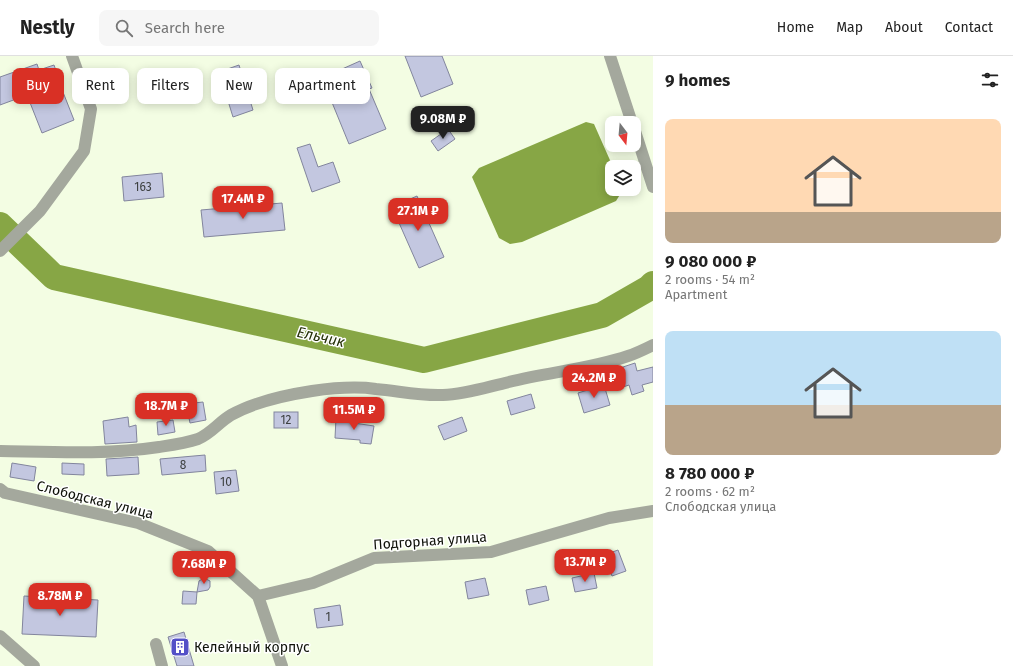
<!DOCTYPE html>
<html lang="en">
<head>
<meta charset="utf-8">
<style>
  :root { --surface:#fff; --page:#f6f6f6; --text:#222; --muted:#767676; --line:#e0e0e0; --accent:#d93025 }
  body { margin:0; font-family:"Fira Sans",sans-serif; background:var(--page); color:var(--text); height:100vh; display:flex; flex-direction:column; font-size:15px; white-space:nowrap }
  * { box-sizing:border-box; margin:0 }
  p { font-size:13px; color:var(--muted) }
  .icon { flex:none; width:22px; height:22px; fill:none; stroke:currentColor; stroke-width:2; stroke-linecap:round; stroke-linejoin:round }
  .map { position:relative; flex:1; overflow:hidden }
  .side { display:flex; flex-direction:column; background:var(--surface); width:360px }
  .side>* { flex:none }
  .top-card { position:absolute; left:12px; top:12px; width:380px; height:36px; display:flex; gap:8px }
  .needle { width:26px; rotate:164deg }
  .buttons { position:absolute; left:605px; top:60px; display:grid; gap:8px }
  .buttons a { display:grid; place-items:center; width:36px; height:36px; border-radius:8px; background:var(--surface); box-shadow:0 2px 10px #0003; font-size:20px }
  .price { position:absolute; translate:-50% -34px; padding:0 9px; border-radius:8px; background:var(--accent); color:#fff; font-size:13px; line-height:26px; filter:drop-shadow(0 1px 2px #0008) }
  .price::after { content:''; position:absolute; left:50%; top:24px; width:12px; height:9px; margin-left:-6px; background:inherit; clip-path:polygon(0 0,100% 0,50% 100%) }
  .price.current { background:#222; color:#fff }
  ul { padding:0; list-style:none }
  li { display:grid; align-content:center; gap:8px; height:212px; padding:0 12px }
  li span { display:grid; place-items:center; height:124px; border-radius:8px; color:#555 }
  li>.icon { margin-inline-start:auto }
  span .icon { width:72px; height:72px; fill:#fffc; stroke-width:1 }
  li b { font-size:17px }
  h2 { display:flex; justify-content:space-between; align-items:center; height:48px; padding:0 12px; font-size:17px }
  .tag { padding:0 14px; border-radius:8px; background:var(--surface); box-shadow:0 2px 10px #0003; font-size:14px; line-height:36px }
  .tag.current { background:var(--accent); color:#fff }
  header { display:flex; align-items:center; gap:24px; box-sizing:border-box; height:56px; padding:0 20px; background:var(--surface); border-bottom:1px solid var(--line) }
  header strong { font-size:19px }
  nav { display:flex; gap:22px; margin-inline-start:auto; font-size:14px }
  .search { width:280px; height:36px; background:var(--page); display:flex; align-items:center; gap:10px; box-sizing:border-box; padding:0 14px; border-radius:8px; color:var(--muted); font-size:15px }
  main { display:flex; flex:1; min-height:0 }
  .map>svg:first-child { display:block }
  .water { fill:#87a645 }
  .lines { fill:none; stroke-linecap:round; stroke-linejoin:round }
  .river { stroke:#87a645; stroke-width:26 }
  .building { fill:#c3c7e0; stroke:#82859d }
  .street { stroke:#a4a89d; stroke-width:12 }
  .labels { text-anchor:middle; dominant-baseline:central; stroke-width:3; stroke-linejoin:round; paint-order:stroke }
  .number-label { font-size:12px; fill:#3d4040 }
  .street-label { font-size:14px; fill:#10130a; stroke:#fff }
  .poi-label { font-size:14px; fill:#10130a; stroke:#fff; text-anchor:start }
  .water-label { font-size:15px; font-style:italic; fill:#253108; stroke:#fff }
</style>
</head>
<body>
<header>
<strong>Nestly</strong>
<div class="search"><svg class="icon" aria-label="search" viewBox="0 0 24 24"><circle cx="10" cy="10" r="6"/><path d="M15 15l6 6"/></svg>Search here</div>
<nav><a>Home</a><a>Map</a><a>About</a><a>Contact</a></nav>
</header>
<main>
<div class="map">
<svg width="653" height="610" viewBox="0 0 653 610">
  <rect width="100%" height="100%" fill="#f3fde3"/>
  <!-- water -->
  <path class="water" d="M 586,66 L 594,68 L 613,111 L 612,111 L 612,133 L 621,133 L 621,137 L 616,145 L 522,186 L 510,188 L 499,182 L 472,121 L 479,112 Z"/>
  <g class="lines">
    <!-- river -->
    <path class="river" d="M 0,169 L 54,221 L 424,304 L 602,259 L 649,232 L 653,228"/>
  </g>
  <!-- building -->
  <g class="building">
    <path d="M 405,0 L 442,0 L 453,28 L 421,41 Z"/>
    <path d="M 360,5 L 372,32 L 369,33 L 386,73 L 349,88 L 322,22 Z"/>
    <path d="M 37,8 L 39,14 L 54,9 L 60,26 L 59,26 L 74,64 L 42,77 L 27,39 L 0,49 L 0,21 Z"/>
    <path d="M 239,9 L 253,54 L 233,61 L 219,16 Z"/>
    <path d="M 448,73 L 455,83 L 438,95 L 431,85 Z"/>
    <path d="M 310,88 L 318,111 L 333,106 L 340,126 L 312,136 L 297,92 Z"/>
    <path d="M 162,117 L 164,141 L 124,145 L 122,121 Z"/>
    <path d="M 417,140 L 444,201 L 419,212 L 392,151 Z"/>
    <path d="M 282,147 L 285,174 L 204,181 L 201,154 Z"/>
    <path d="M 635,307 L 637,315 L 653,311 L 653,326 L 642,329 L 644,335 L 632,339 L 629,329 L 617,333 L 611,315 Z"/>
    <path d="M 604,329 L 610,349 L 584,357 L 578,337 Z"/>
    <path d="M 531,338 L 535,352 L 511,359 L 507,345 Z"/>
    <path d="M 203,346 L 206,364 L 190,367 L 186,348 Z"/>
    <rect x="274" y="356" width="24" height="16"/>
    <path d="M 128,361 L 129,371 L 136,369 L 137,386 L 105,388 L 103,365 Z"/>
    <path d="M 462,361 L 467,375 L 444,384 L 438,370 Z"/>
    <path d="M 336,362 L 348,363 L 347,366 L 374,370 L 371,388 L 360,387 L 360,384 L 335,382 Z"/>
    <path d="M 173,364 L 175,376 L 158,379 L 157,366 Z"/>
    <path d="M 205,399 L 206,415 L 162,419 L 160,403 Z"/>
    <path d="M 138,401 L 139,418 L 107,420 L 106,403 Z"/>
    <path d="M 12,407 L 36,411 L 34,425 L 10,421 Z"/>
    <path d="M 62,407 L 84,408 L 84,419 L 62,418 Z"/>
    <path d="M 236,414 L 239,435 L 216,438 L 214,416 Z"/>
    <path d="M 618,494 L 626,515 L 612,520 L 604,499 Z"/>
    <path d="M 594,517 L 597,532 L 575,536 L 572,522 Z"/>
    <path d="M 204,522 L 210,525 L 210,531 L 208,534 L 197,536 L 199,525 Z"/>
    <path d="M 485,522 L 489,539 L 468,543 L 465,526 Z"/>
    <path d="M 546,530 L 549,544 L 529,549 L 526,534 Z"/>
    <path d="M 183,535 L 197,536 L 196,548 L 182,548 Z"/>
    <path d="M 24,540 L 98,544 L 96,581 L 22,578 Z"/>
    <path d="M 340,549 L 343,569 L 317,572 L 314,553 Z"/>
    <path d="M 184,576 L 194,610 L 177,610 L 168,581 Z"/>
  </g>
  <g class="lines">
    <!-- street -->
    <g class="street">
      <path d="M 610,0 L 632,67"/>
      <path d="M 634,72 L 653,131"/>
      <path d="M 0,195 L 40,155 L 84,95 L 91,53 L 72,0"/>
      <path d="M 0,395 C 53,396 106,399 159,391 C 172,389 186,387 198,383 C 212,377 219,366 231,359 C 254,346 286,339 312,335 C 333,332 355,330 376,333 C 399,335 419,340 443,339 C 466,338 487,331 509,326 C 549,316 590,313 628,300 C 637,297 645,293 653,289"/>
      <path d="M 0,433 L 5,437 L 138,467 L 208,495 L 258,540 L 282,610"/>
      <path d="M 258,540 L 313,527 L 374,502 L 491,496 L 609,462 L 653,455"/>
      <path d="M 0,580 L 34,610"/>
      <path d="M 156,588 L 162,610"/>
    </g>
  </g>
  <!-- icons -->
  <defs>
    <symbol id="building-square" viewBox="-11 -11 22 22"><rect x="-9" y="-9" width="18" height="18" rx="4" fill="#5350c7" stroke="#fff"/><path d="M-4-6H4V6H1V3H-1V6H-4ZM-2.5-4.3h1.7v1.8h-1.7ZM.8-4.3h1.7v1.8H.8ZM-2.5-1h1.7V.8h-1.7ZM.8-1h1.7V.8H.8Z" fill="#fff"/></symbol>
  </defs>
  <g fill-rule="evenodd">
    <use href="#building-square" x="169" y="580" width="22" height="22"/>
  </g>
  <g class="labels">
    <!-- number labels -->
    <g class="number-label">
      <text x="143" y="131">163</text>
      <text x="286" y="364">12</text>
      <text x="183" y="409">8</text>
      <text x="226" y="426">10</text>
      <text x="328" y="561">1</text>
    </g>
    <!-- street labels -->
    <g class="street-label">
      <text transform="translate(95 444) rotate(14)">Слободская улица</text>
      <text transform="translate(430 485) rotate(-4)">Подгорная улица</text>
    </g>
    <!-- poi labels -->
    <g class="poi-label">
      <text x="194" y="591">Келейный корпус</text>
    </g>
    <!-- water labels -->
    <g class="water-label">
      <text transform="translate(321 281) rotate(13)">Ельчик</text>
    </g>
  </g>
</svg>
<div class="buttons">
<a><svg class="needle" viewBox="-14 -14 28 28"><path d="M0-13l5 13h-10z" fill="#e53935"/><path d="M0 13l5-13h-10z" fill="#767676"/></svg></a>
<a><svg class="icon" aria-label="layers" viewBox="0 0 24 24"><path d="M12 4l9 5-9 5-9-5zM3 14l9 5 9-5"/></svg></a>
</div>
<b class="price current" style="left:443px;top:84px">9.08M ₽</b>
<b class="price" style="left:243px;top:164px">17.4M ₽</b>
<b class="price" style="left:418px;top:176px">27.1M ₽</b>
<b class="price" style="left:594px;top:343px">24.2M ₽</b>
<b class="price" style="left:166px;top:371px">18.7M ₽</b>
<b class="price" style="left:354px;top:375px">11.5M ₽</b>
<b class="price" style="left:585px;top:527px">13.7M ₽</b>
<b class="price" style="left:204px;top:529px">7.68M ₽</b>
<b class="price" style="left:60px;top:561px">8.78M ₽</b>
<div class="top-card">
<a class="tag current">Buy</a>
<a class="tag">Rent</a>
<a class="tag">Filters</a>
<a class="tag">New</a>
<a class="tag">Apartment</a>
</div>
</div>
<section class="side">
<h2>9 homes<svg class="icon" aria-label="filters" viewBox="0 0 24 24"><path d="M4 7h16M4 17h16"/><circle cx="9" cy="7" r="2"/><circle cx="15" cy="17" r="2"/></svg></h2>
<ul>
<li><span style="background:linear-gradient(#ffd9b3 75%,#b9a48a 0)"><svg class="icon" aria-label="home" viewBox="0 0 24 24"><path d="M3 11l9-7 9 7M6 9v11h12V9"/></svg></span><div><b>9 080 000 ₽</b><p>2 rooms · 54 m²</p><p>Apartment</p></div></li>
<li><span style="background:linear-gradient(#bfe0f5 60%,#b9a48a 0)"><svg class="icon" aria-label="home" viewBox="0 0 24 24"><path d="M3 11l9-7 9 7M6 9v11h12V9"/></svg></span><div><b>8 780 000 ₽</b><p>2 rooms · 62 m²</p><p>Слободская улица</p></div></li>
</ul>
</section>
</main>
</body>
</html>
